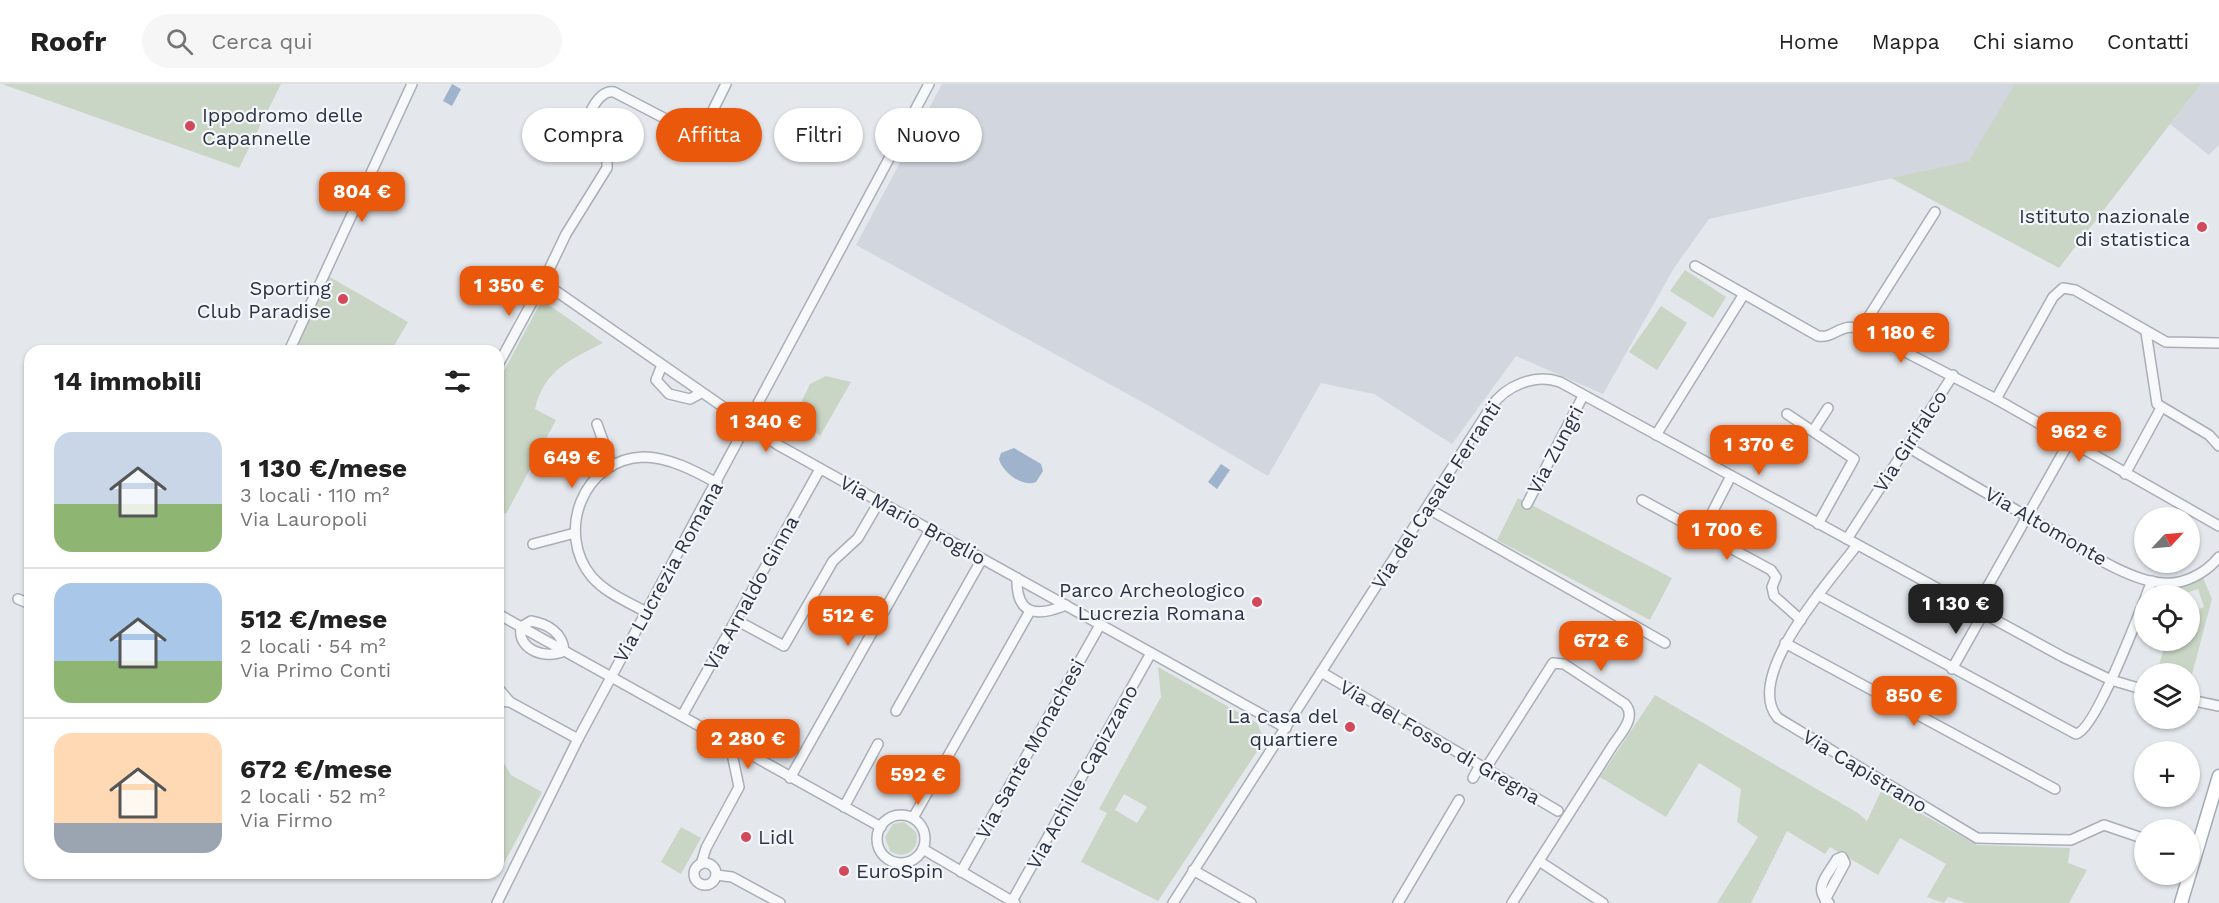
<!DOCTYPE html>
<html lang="it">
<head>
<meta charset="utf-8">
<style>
  :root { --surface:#fff; --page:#f6f6f6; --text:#222; --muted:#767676; --line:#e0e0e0; --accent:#ea580c }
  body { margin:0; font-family:"Work Sans",sans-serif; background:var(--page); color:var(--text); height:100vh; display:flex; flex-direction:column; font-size:22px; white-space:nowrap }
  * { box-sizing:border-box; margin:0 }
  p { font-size:20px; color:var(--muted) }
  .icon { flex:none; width:33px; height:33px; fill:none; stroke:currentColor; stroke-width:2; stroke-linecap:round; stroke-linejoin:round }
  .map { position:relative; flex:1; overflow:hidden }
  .details { position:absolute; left:24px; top:261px; width:480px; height:534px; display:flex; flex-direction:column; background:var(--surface); border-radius:18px; box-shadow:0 2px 4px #0004 }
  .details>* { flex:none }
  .hud { position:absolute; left:522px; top:24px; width:570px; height:54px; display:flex; gap:12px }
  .needle { width:39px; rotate:64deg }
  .tools { position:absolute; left:2134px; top:423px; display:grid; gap:12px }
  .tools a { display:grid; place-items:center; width:66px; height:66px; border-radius:50%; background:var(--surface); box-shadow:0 2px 4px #0004; font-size:30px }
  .price { position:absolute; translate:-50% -51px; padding:0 14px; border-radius:12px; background:var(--accent); color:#fff; font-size:20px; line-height:39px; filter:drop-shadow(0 2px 3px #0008) }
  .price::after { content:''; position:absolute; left:50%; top:36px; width:18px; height:14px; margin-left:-9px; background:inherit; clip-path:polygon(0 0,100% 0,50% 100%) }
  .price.on { background:#222; color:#fff }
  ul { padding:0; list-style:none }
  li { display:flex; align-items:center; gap:18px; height:150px; padding:0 30px }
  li+li { border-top:2px solid var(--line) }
  li span { display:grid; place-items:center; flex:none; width:168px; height:120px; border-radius:18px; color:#555 }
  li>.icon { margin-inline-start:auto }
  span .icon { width:72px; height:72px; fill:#fffc; stroke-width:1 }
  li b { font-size:26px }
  h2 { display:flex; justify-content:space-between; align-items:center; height:72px; padding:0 30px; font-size:26px }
  .pill { padding:0 21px; border-radius:27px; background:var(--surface); box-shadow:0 2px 4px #0004; font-size:21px; line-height:54px }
  .pill.on { background:var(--accent); color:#fff }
  header { display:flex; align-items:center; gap:36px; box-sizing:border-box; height:84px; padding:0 30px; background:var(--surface); border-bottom:2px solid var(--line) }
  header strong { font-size:28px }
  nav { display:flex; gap:33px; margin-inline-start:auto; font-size:21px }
  .search { width:420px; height:54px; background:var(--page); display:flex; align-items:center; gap:15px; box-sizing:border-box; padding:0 21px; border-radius:33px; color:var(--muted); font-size:22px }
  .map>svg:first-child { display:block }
  .built { fill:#d2d6de }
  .green { fill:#c9d6c5; fill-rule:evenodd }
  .water { fill:#9fb4cc }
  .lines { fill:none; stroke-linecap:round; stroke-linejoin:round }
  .minor-casing { stroke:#a9aeb7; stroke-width:12 }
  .major-casing { stroke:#a3abb8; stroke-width:15 }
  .minor { stroke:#f7f8fa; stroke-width:9 }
  .major { stroke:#fff; stroke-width:12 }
  .poi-dot { fill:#d1495b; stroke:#f4f6f9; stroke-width:2 }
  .labels { text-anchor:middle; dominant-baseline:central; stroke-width:4.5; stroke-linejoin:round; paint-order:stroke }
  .poi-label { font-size:20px; fill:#2b3445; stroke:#f4f6f9; text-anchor:end }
  .street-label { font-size:20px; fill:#2b3445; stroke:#f4f6f9 }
</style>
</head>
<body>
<header>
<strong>Roofr</strong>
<div class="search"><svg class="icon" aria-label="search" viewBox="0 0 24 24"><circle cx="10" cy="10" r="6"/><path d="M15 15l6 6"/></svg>Cerca qui</div>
<nav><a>Home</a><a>Mappa</a><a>Chi siamo</a><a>Contatti</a></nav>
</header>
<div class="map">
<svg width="2219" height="819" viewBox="0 0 2219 819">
  <rect width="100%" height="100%" fill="#e4e7ec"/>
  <!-- built -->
  <g class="built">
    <path d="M 942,0 L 2020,0 L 1969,77 L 1709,135 L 1674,184 L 1603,310 L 1516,272 L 1452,360 L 1374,310 L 1321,299 L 1268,392 L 1153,324 L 856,161 Z"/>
    <path d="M 2201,0 L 2219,0 L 2219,61 L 2209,71 L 2170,40 Z"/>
  </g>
  <!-- green -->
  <g class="green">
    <path d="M 2,0 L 281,0 L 239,84 Z"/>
    <path d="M 2015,0 L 2201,0 L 2059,184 L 1891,94 L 1969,77 Z"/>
    <path d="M 1685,186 L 1726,213 L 1713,234 L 1670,207 Z"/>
    <path d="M 328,192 L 408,238 L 391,267 L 293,267 Z"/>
    <path d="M 542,216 L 603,259 C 570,276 544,286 535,325 L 556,336 L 506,430 L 498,426 L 498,298 Z"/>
    <path d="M 1661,222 L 1687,239 L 1657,286 L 1629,268 Z"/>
    <path d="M 826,292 L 851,298 L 820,352 L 805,338 L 800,321 L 810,300 Z"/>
    <path d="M 1518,414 L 1672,494 L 1650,536 L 1497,456 Z"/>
    <path d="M 2202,491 L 2212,515 L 2190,598 L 2190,590 L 2157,589 L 2166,557 L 2190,556 L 2190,529 L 2204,523 L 2198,505 L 2180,511 L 2150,512 L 2154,501 L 2170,505 Z"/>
    <path d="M 1158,583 L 1257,639 L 1263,653 L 1260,663 L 1158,817 L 1081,778 L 1107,729 L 1099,725 L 1161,613 ZM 1124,710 L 1147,723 L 1137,739 L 1115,726 Z"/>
    <path d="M 1655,611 L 1858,729 L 1867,737 L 1881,707 L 1977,761 L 2070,764 L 2068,779 L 2087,786 L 2069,819 L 1966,819 L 1948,813 L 1944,819 L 1927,813 L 1946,780 L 1900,754 L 1878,791 L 1830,763 L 1825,770 L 1787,747 L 1751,819 L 1717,819 L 1758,753 L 1737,738 L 1741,705 L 1699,679 L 1666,733 L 1600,693 Z"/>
    <path d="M 498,669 L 511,691 L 542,708 L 503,781 L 498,778 Z"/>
    <path d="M 904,738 L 916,748 C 921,765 905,777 890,767 L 885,753 L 893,740 Z"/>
    <path d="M 681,743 L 701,754 L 681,790 L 661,778 Z"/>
  </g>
  <!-- water -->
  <g class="water">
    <path d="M 452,0 L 461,5 L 452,22 L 443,17 Z"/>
    <path d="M 1014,364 L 1041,380 L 1043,387 L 1036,398 C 1023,404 1002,388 999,375 L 1001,369 Z"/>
    <path d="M 1221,380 L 1230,386 L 1217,405 L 1208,398 Z"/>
  </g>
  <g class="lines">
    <defs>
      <g id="minor">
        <path d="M 1695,182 L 1818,252 C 1835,255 1839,238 1861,245 L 1996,315 L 2219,442"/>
        <path d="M 543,198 L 778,361 L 1286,644"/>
        <path d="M 1861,245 L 1935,128"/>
        <path d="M 2146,248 L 2157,320 L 2209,351 L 2219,362"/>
        <path d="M 289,267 L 412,0"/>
        <path d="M 498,281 L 543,198 L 566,150 L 607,84 L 607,71 L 583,52 C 584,38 597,5 614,8 L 685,45 L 694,47 L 708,36 L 726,0"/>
        <path d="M 662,281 L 656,296 L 669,310 L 690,315 L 701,309"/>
        <path d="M 1996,315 L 2053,213 L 2063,204 L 2075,206 L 2166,258 L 2219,259"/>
        <path d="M 1787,330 L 1854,375 L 1818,440"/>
        <path d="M 597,340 L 612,382"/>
        <path d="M 1813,347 L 1828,324"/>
        <path d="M 1656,351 L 1744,210"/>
        <path d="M 1908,363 C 1954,391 2001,417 2047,444 C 2078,462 2127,497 2163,499 C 2184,501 2206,489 2219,473"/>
        <path d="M 2125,390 L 2161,324"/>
        <path d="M 1642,416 L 1771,486 L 1776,493 L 1772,503 L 1774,512 L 1801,536"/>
        <path d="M 1527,420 L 1583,312"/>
        <path d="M 1427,424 L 1665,559"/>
        <path d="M 1702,448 L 1731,392"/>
        <path d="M 1847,455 L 1953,291"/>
        <path d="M 533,460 L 575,449"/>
        <path d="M 1857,461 C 1831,496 1742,593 1778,634 L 1977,754 L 2071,756 L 2104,741 L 2145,755"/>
        <path d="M 1017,494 C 1016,532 1037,533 1066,521"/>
        <path d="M 1820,512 L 2076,650 C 2095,646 2136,537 2145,515"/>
        <path d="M 2146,512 L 2152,497"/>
        <path d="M 18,515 L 30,520"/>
        <path d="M 1975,525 L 2069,358"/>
        <path d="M 646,528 C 628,518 606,509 592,493 C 555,449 583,375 643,373 C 669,373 695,387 717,399"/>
        <path d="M 498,530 L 881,743"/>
        <path d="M 736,536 L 784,562 L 833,477 L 858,454 L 879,418"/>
        <path d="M 531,537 C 548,540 563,549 564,567 C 546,576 517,566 521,543 Z"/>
        <path d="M 1785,559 L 2055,705"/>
        <path d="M 1952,585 L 1983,530"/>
        <path d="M 1321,588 L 1558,727"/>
        <path d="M 498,604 L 510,618"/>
        <path d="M 2190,616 L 2219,622"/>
        <path d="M 498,617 L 510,618 L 578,655"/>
        <path d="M 896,627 L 982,475"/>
        <path d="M 682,632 L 820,385"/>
        <path d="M 1486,684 L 1553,579 L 1564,580 L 1625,620 C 1637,633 1621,649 1613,661 L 1512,819"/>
        <path d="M 790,694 L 930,446"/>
        <path d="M 1473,694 L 1479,683"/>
        <path d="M 844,723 L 878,660"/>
        <circle cx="901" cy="755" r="24"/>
        <path d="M 913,734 L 1030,527"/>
        <path d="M 923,765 L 1015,819"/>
        <path d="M 1539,777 L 1603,819"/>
        <circle cx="705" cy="790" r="11"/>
        <path d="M 701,780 L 706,764 L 739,703 L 730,660"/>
        <path d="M 1193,786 L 1251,819"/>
        <path d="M 961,788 L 1100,541"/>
        <path d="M 716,791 L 732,793 L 780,819"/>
        <path d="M 1825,816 L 1845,779 L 1842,773 L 1837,775 C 1828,791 1812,804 1829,819"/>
        <path d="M 497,819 L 578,655 L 929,0"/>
        <path d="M 1011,819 L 1151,569"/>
        <path d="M 1173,819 L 1491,323 C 1505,302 1535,289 1560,298 L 2063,573 L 2111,596 L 2145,606"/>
        <path d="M 1398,819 L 1459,716"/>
      </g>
      <path id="major" d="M 2181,819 L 2219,692"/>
    </defs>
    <!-- minor casing -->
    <use href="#minor" class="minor-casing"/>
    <!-- major casing -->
    <use href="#major" class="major-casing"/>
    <!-- minor -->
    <use href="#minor" class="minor"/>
    <!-- major -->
    <use href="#major" class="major"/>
  </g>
  <!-- markers -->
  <g class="poi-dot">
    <circle cx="190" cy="42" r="6"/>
    <circle cx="2202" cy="143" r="6"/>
    <circle cx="343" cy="215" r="6"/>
    <circle cx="1257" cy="518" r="6"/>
    <circle cx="1350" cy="643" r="6"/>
    <circle cx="746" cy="753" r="6"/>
    <circle cx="844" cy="787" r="6"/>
  </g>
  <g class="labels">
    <!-- poi labels -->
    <g class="poi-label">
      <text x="202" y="31" text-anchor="start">Ippodromo delle<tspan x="202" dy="23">Capannelle</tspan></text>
      <text x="2190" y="132">Istituto nazionale<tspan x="2190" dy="23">di statistica</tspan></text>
      <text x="331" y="204">Sporting<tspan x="331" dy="23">Club Paradise</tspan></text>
      <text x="1245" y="506">Parco Archeologico<tspan x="1245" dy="23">Lucrezia Romana</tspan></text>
      <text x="1338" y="632">La casa del<tspan x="1338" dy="23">quartiere</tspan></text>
      <text x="758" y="753" text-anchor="start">Lidl</text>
      <text x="856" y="787" text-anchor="start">EuroSpin</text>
    </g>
    <!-- street labels -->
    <g class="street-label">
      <text transform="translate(1910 357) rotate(-57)">Via Girifalco</text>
      <text transform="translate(1555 366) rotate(-62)">Via Zungri</text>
      <text transform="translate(1436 411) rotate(-57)">Via del Casale Ferranti</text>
      <text transform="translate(913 436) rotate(29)">Via Mario Broglio</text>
      <text transform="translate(2046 442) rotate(30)">Via Altomonte</text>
      <text transform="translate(668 488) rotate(-61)">Via Lucrezia Romana</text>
      <text transform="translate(751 509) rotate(-61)">Via Arnaldo Ginna</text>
      <text transform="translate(1440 658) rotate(30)">Via del Fosso di Gregna</text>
      <text transform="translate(1030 665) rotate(-61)">Via Sante Monachesi</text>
      <text transform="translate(1865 687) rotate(31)">Via Capistrano</text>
      <text transform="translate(1082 693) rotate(-61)">Via Achille Capizzano</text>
    </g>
  </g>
</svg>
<div class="tools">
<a><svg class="needle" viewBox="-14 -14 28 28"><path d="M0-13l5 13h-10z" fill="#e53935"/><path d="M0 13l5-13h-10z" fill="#767676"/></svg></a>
<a><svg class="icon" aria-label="locate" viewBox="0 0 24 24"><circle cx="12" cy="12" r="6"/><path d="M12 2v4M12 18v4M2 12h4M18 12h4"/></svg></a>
<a><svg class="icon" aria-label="layers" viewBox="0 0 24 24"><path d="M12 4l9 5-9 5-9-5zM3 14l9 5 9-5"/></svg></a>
<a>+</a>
<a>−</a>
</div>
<b class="price" style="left:362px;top:139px">804 €</b>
<b class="price" style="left:509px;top:233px">1 350 €</b>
<b class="price" style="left:1901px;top:280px">1 180 €</b>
<b class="price" style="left:766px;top:369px">1 340 €</b>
<b class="price" style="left:2079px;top:379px">962 €</b>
<b class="price" style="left:1759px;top:392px">1 370 €</b>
<b class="price" style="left:572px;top:405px">649 €</b>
<b class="price" style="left:1727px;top:477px">1 700 €</b>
<b class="price on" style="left:1956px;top:551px">1 130 €</b>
<b class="price" style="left:848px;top:563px">512 €</b>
<b class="price" style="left:1601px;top:588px">672 €</b>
<b class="price" style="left:1914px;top:643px">850 €</b>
<b class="price" style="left:748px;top:686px">2 280 €</b>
<b class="price" style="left:918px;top:722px">592 €</b>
<div class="hud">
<a class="pill">Compra</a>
<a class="pill on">Affitta</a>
<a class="pill">Filtri</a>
<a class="pill">Nuovo</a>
</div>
<section class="details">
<h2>14 immobili<svg class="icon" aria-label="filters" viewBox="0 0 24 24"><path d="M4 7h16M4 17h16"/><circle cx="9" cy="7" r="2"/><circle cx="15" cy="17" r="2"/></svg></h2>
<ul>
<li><span style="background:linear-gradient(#c9d6e8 60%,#8fb573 0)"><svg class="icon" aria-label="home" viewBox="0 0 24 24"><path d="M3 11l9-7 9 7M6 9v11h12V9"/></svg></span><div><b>1 130 €/mese</b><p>3 locali · 110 m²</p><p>Via Lauropoli</p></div></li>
<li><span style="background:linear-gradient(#a9c7e8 65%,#8fb573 0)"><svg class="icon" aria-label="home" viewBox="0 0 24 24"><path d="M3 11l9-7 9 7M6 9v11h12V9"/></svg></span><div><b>512 €/mese</b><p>2 locali · 54 m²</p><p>Via Primo Conti</p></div></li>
<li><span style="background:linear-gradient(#ffd9b3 75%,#9aa5b1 0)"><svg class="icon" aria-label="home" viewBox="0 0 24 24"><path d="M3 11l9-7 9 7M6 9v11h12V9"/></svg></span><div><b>672 €/mese</b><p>2 locali · 52 m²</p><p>Via Firmo</p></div></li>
</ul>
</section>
</div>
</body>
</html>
